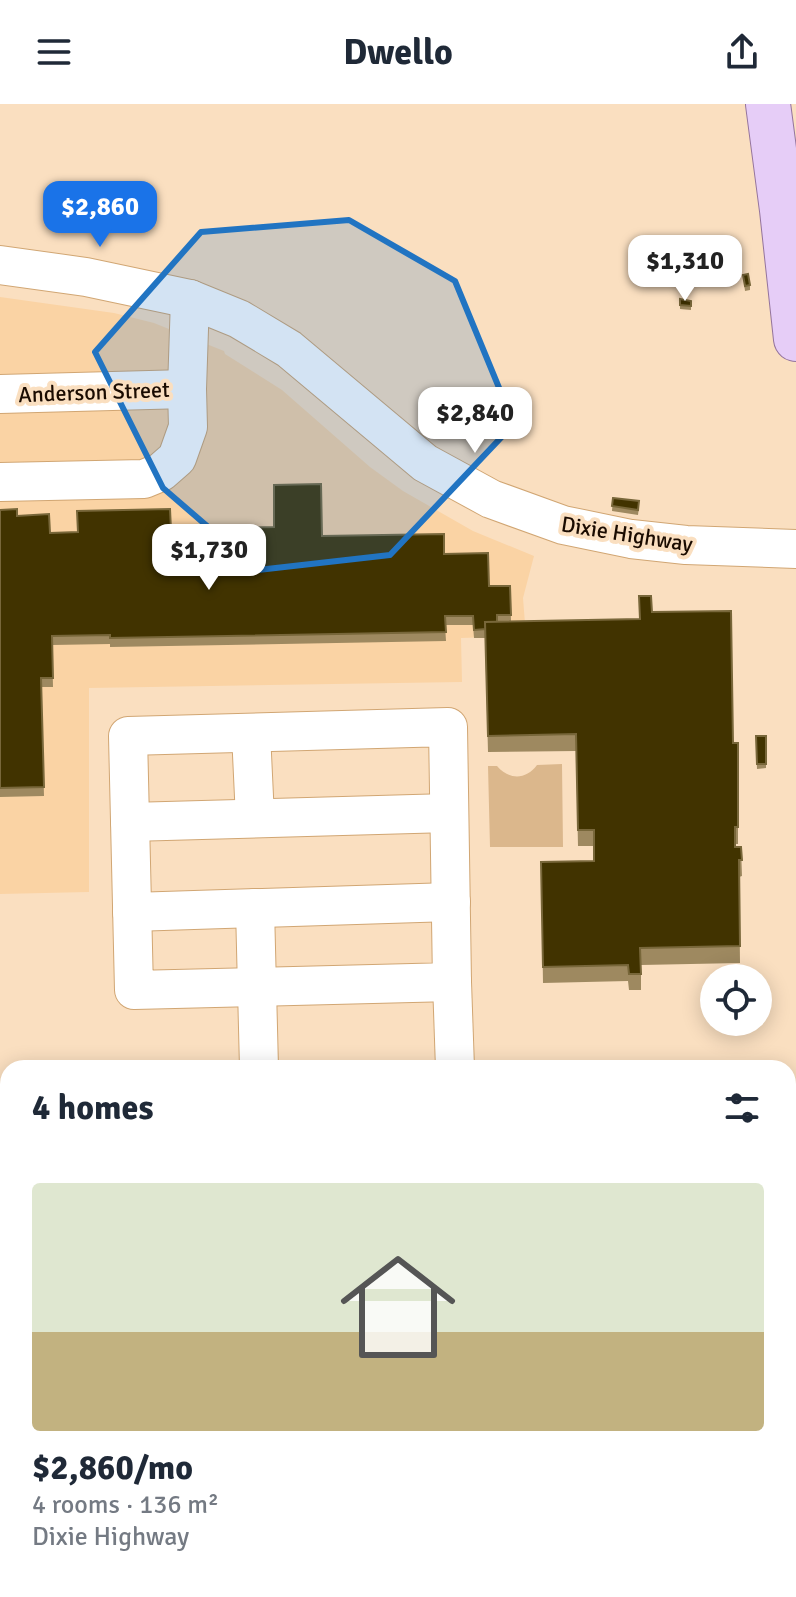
<!DOCTYPE html>
<html lang="en">
<head>
<meta charset="utf-8">
<style>
  :root { --surface:#fff; --page:#f6f6f7; --text:#1f2937; --muted:#747a83; --accent:#1a73e8 }
  body { margin:0; font-family:Signika,sans-serif; background:var(--page); color:var(--text); height:100vh; display:flex; flex-direction:column; font-size:30px; white-space:nowrap }
  * { box-sizing:border-box; margin:0 }
  p { font-size:26px; color:var(--muted) }
  .icon { flex:none; width:44px; height:44px; fill:none; stroke:currentColor; stroke-width:2; stroke-linecap:round; stroke-linejoin:round }
  .map { position:relative; flex:1; overflow:hidden }
  .drawer { position:absolute; left:0px; top:956px; width:796px; height:538px; display:flex; flex-direction:column; background:var(--surface); border-radius:24px 24px 0 0; box-shadow:0 4px 20px #0003 }
  .drawer>* { flex:none }
  .controls { position:absolute; left:700px; top:860px; display:grid; gap:16px }
  .controls a { display:grid; place-items:center; width:72px; height:72px; border-radius:50%; background:var(--surface); box-shadow:0 4px 20px #0003; font-size:40px }
  .price { position:absolute; translate:-50% -68px; padding:0 18px; border-radius:16px; background:#fff; color:#222; font-size:26px; line-height:52px; filter:drop-shadow(0 2px 4px #0008) }
  .price::after { content:''; position:absolute; left:50%; top:48px; width:24px; height:18px; margin-left:-12px; background:inherit; clip-path:polygon(0 0,100% 0,50% 100%) }
  .price.active { background:var(--accent); color:#fff }
  ul { padding:0; list-style:none }
  li { display:grid; align-content:center; gap:16px; height:424px; padding:0 32px }
  li span { display:grid; place-items:center; height:248px; border-radius:8px; color:#555 }
  li>.icon { margin-inline-start:auto }
  span .icon { width:144px; height:144px; fill:#fffc; stroke-width:1 }
  li b { font-size:34px }
  h2 { display:flex; justify-content:space-between; align-items:center; height:96px; padding:0 32px; font-size:34px }
  header { display:flex; justify-content:space-between; align-items:center; height:104px; padding:0 32px; background:var(--surface); font-size:36px; font-weight:700 }
  .map>svg:first-child { display:block }
  .built { fill:#fad3a4 }
  .park { fill:#dbb78c }
  .lines { fill:none; stroke-linecap:round; stroke-linejoin:round }
  .minor-casing { stroke:#d1a673; stroke-width:40 }
  .major-casing { stroke:#94749d; stroke-width:46 }
  .minor { stroke:#fff; stroke-width:38 }
  .major { stroke:#e6cdf7; stroke-width:44 }
  .wall { fill:#9e8960 }
  .building { fill:#413300; stroke:#78673a; stroke-width:2 }
  .marked { fill:#2174c2; fill-opacity:0.2; stroke:#2174c2; stroke-width:6; stroke-linejoin:round }
  .labels { text-anchor:middle; dominant-baseline:central; stroke-width:8; stroke-linejoin:round; paint-order:stroke }
  .street-label { font-size:22px; fill:#1a0b00; stroke:#fadfc0 }
</style>
</head>
<body>
<header><svg class="icon" aria-label="menu" viewBox="0 0 24 24"><path d="M4 6h16M4 12h16M4 18h16"/></svg>Dwello<svg class="icon" aria-label="share" viewBox="0 0 24 24"><path d="M12 15V3M7 8l5-5 5 5M5 13v7h14v-7"/></svg></header>
<div class="map">
<svg width="796" height="1493" viewBox="0 0 796 1493">
  <rect width="100%" height="100%" fill="#fadfc0"/>
  <!-- built -->
  <path class="built" d="M 0,193 L 114,209 L 154,219 L 224,247 L 225,250 L 282,286 L 370,363 L 403,387 L 473,427 L 534,452 L 523,494 L 526,532 L 461,534 L 462,578 L 89,584 L 89,788 L 0,790 Z"/>
  <!-- park -->
  <path class="park" d="M 562,660 L 563,743 L 490,743 L 488,662 L 497,662 C 509,676 526,676 537,661 Z"/>
  <g class="lines">
    <defs>
      <g id="minor">
        <path d="M 0,161 L 86,173 L 190,195 L 239,215 L 289,245 L 425,359 L 491,395 L 563,421 L 631,435 L 686,441 L 796,445"/>
        <path d="M 0,290 L 187,285"/>
        <path d="M 0,378 L 144,375 L 161,368 L 177,354 L 188,323 L 187,285 L 190,195"/>
        <path d="M 448,623 L 452,878 L 134,886 L 128,632 Z"/>
        <path d="M 251,629 L 255,714"/>
        <path d="M 130,718 L 449,709"/>
        <path d="M 255,804 L 259,964"/>
        <path d="M 132,808 L 451,798"/>
        <path d="M 452,878 L 455,964"/>
        <path d="M 788,1028 L 796,1028"/>
        <path d="M 0,1070 L 8,1070"/>
        <path d="M 0,1254 L 8,1254"/>
        <path d="M 788,1469 L 796,1465"/>
        <path d="M 61,1486 L 61,1493"/>
        <path d="M 289,1486 L 289,1493"/>
        <path d="M 521,1486 L 521,1493"/>
        <path d="M 740,1493 L 756,1486"/>
      </g>
      <path id="major" d="M 768,0 L 782,106 L 796,235"/>
    </defs>
    <!-- minor casing -->
    <use href="#minor" class="minor-casing"/>
    <!-- major casing -->
    <use href="#major" class="major-casing"/>
    <!-- minor -->
    <use href="#minor" class="minor"/>
    <!-- major -->
    <use href="#major" class="major"/>
  </g>
  <!-- wall -->
  <g class="wall">
    <path d="M 743,171 L 750,181 L 750,186 L 745,187 Z"/>
    <path d="M 680,195 L 691,202 L 691,206 L 680,205 Z"/>
    <path d="M 613,394 L 639,402 L 638,411 L 612,407 Z"/>
    <path d="M 0,406 L 17,412 L 50,429 L 171,426 L 322,432 L 444,450 L 489,482 L 510,482 L 511,518 L 640,515 L 652,508 L 733,639 L 738,639 L 738,740 L 735,740 L 735,743 L 741,743 L 742,772 L 739,773 L 740,859 L 641,861 L 641,886 L 629,886 L 628,877 L 543,879 L 541,758 L 594,757 L 594,742 L 578,742 L 576,647 L 488,648 L 485,534 L 474,534 L 473,521 L 445,521 L 446,537 L 110,543 L 110,540 L 52,541 L 53,583 L 41,583 L 44,692 L 0,693 Z"/>
    <path d="M 756,632 L 766,632 L 766,664 L 757,665 Z"/>
  </g>
  <!-- building -->
  <g class="building">
    <path d="M 748,170 L 750,181 L 745,182 L 743,171 Z"/>
    <path d="M 680,195 L 691,197 L 691,202 L 680,201 Z"/>
    <path d="M 321,380 L 322,432 L 444,430 L 444,450 L 488,449 L 489,482 L 510,482 L 511,511 L 497,511 L 497,518 L 485,518 L 486,525 L 474,526 L 473,512 L 445,512 L 446,528 L 110,534 L 110,531 L 52,532 L 53,574 L 41,574 L 44,683 L 0,684 L 0,406 L 17,405 L 17,412 L 49,410 L 50,429 L 78,428 L 77,407 L 170,405 L 171,426 L 274,423 L 274,381 Z"/>
    <path d="M 613,394 L 639,397 L 638,406 L 612,402 Z"/>
    <path d="M 639,492 L 651,492 L 652,508 L 731,507 L 733,639 L 738,639 L 738,723 L 735,723 L 735,743 L 741,743 L 742,756 L 739,756 L 740,842 L 640,844 L 641,870 L 629,870 L 628,861 L 543,863 L 541,758 L 594,757 L 594,726 L 578,726 L 576,630 L 488,632 L 485,518 L 640,515 Z"/>
    <path d="M 756,632 L 766,632 L 766,660 L 757,660 Z"/>
    <path d="M 106,1487 L 107,1493 L 75,1493 L 75,1490 Z"/>
    <path d="M 511,1489 L 511,1493 L 478,1493 L 478,1491 Z"/>
  </g>
  <!-- marked area -->
  <path class="marked" d="M 349,116 L 455,177 L 514,320 L 390,451 L 258,466 L 163,384 L 95,248 L 201,128 Z"/>
  <g class="labels">
    <!-- street labels -->
    <g class="street-label">
      <text transform="translate(94 288) rotate(-2)">Anderson Street</text>
      <text transform="translate(627 430) rotate(9)">Dixie Highway</text>
    </g>
  </g>
</svg>
<div class="controls">
<a><svg class="icon" aria-label="locate" viewBox="0 0 24 24"><circle cx="12" cy="12" r="6"/><path d="M12 2v4M12 18v4M2 12h4M18 12h4"/></svg></a>
</div>
<b class="price active" style="left:100px;top:145px">$2,860</b>
<b class="price" style="left:685px;top:199px">$1,310</b>
<b class="price" style="left:475px;top:351px">$2,840</b>
<b class="price" style="left:209px;top:488px">$1,730</b>
<section class="drawer">
<h2>4 homes<svg class="icon" aria-label="filters" viewBox="0 0 24 24"><path d="M4 7h16M4 17h16"/><circle cx="9" cy="7" r="2"/><circle cx="15" cy="17" r="2"/></svg></h2>
<ul>
<li><span style="background:linear-gradient(#dfe7d0 60%,#c2b280 0)"><svg class="icon" aria-label="home" viewBox="0 0 24 24"><path d="M3 11l9-7 9 7M6 9v11h12V9"/></svg></span><div><b>$2,860/mo</b><p>4 rooms · 136 m²</p><p>Dixie Highway</p></div></li>
</ul>
</section>
</div>
</body>
</html>
